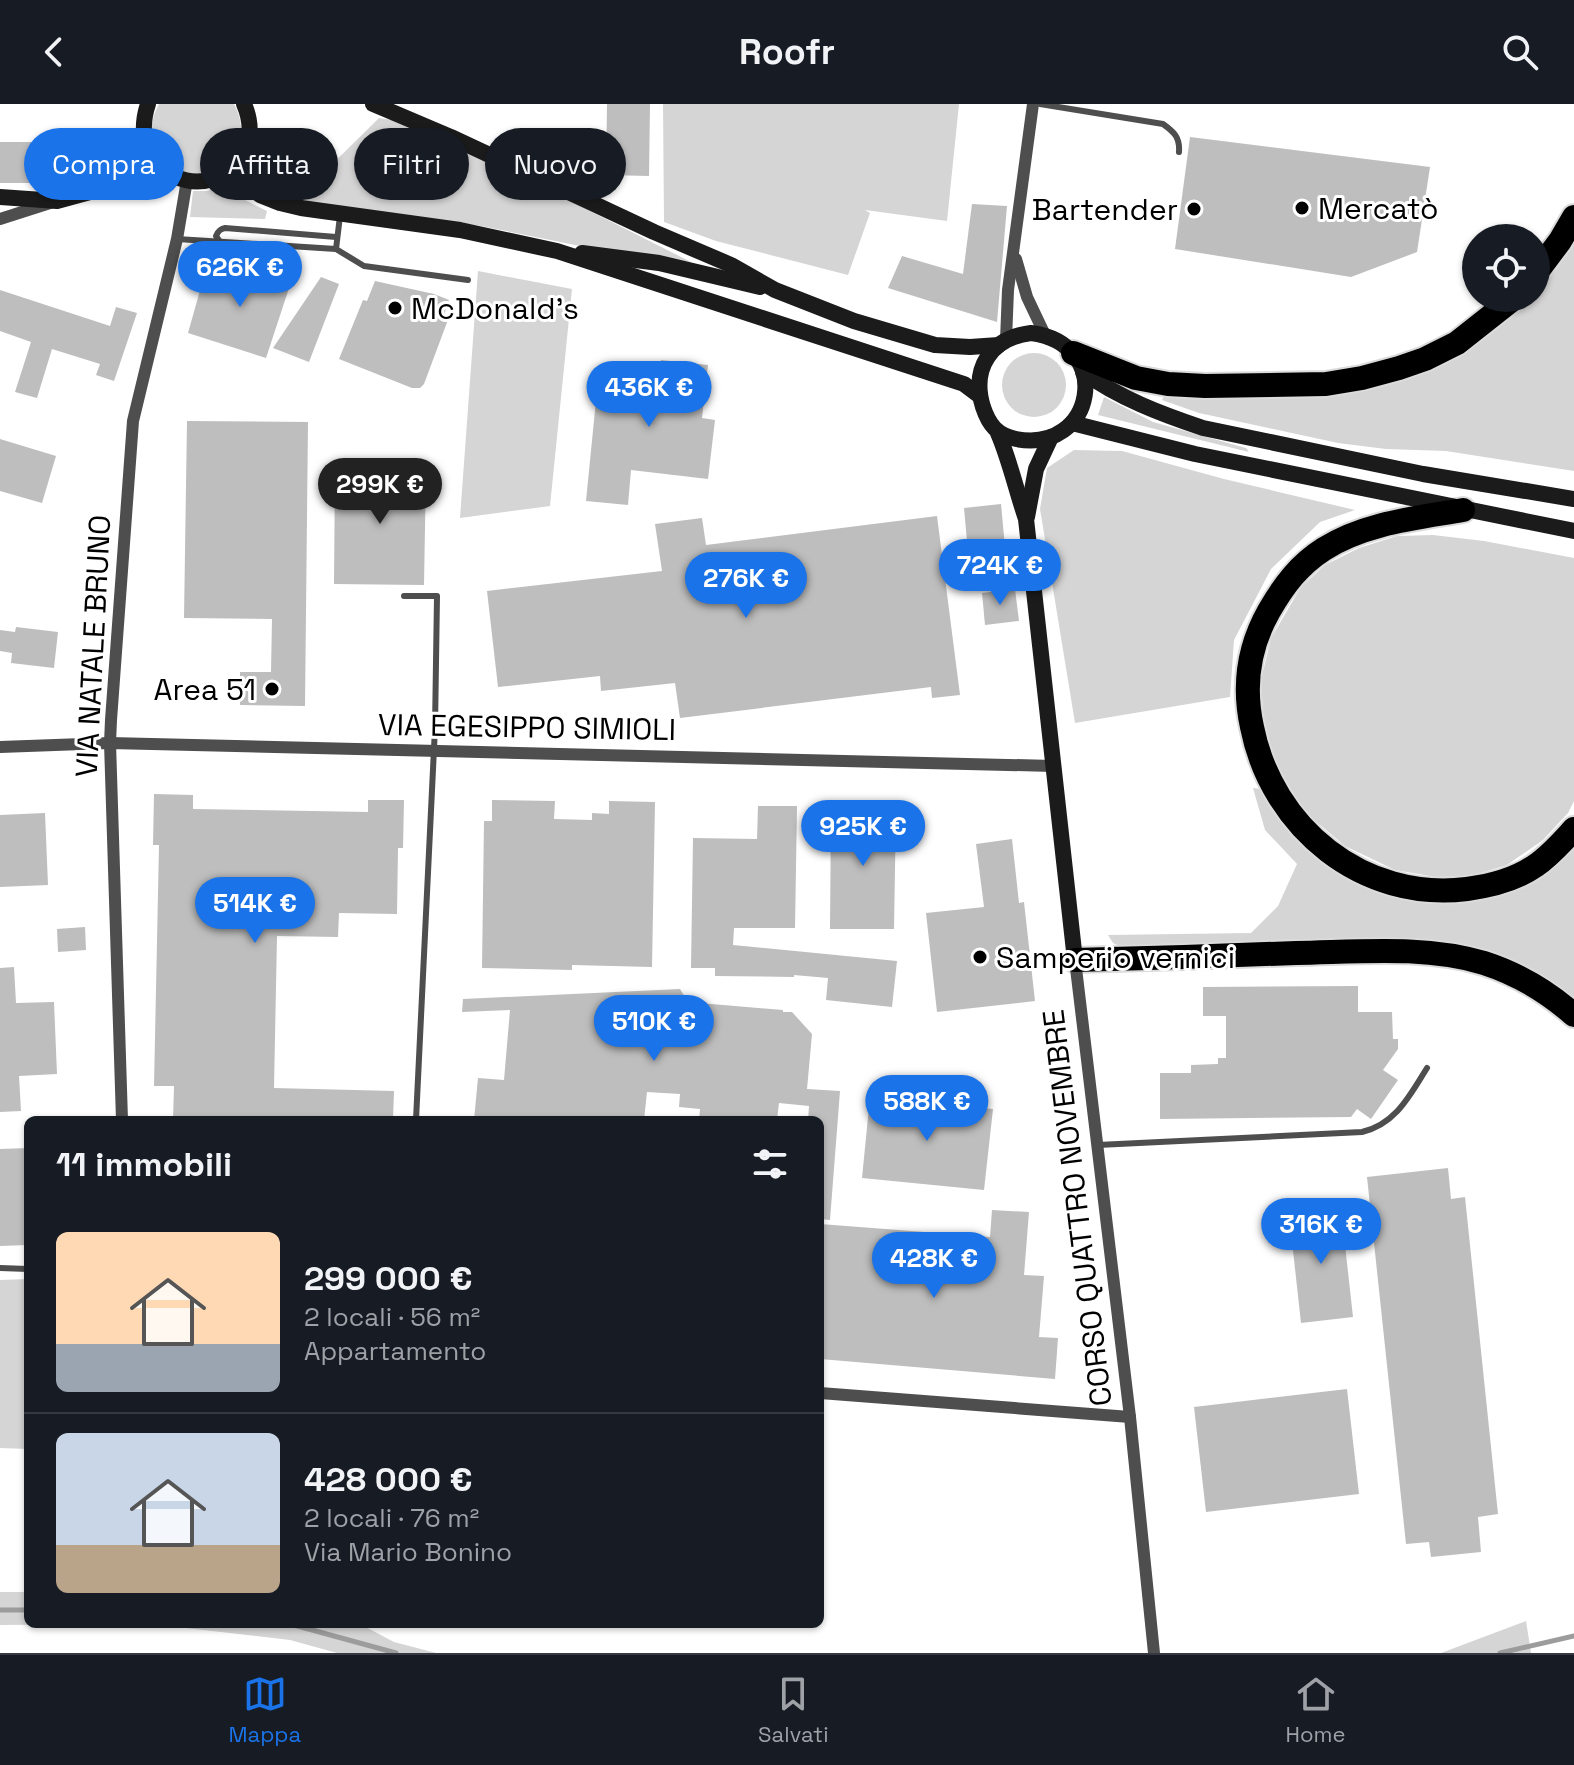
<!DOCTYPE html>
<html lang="it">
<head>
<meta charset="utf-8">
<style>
  :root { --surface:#171b24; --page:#20242c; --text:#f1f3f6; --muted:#9ea1a6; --line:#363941; --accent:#1a73e8 }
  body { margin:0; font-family:"Space Grotesk",sans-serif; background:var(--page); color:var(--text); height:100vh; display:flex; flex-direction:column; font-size:30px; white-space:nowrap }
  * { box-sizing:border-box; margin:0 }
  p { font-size:26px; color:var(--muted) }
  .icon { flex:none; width:44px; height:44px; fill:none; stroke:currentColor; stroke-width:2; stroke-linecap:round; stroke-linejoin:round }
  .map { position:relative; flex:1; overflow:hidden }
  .sheet { position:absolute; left:24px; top:1012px; width:800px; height:512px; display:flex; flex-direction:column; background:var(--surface); border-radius:12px; box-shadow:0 2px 6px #0004 }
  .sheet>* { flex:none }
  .top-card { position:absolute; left:24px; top:24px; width:800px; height:72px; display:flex; gap:16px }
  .tools { position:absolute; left:1462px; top:120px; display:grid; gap:16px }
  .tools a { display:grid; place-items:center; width:88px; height:88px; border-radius:50%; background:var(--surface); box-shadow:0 2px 6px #0004; font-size:40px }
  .price { position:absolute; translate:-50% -68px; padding:0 18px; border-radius:28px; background:var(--accent); color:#fff; font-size:26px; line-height:52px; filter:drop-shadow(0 2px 4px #0008) }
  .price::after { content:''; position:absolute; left:50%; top:48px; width:24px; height:18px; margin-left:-12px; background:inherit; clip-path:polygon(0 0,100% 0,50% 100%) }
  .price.selected { background:#222; color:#fff }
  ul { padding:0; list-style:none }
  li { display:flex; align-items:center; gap:24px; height:200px; padding:0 32px }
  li+li { border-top:2px solid var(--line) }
  li span { display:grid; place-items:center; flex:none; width:224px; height:160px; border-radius:12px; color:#555 }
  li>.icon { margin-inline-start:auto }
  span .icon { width:96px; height:96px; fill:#fffc; stroke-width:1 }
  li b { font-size:34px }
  h2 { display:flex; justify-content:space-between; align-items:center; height:96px; padding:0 32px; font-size:34px }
  .pill { padding:0 28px; border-radius:36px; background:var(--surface); box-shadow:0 2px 6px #0004; font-size:28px; line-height:72px }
  .pill.selected { background:var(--accent); color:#fff }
  header { display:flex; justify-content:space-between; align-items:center; height:104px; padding:0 32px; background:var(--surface); font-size:36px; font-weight:700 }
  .tab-bar { display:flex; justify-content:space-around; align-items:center; height:112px; border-top:2px solid var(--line); background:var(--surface); font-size:22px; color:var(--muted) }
  .tab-bar a { display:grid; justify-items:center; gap:4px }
  .tab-bar .selected { color:var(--accent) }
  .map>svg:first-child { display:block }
  .green { fill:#d5d5d5 }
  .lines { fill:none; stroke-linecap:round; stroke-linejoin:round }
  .stream { stroke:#9c9c9c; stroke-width:5 }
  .building { fill:#bebebe }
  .highway-casing { stroke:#dbdbdb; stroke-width:28 }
  .lane { stroke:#4e4e4e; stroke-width:6 }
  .street { stroke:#4e4e4e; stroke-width:12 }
  .secondary { stroke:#1b1b1b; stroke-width:16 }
  .highway { stroke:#000; stroke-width:24 }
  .poi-dot { fill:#000; stroke:#fff; stroke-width:3 }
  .labels { text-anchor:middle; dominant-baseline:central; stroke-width:6; stroke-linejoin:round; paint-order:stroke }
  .poi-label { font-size:30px; fill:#000; stroke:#fff; text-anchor:start }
  .street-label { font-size:30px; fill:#000; stroke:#fff }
</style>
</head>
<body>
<header><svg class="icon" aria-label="back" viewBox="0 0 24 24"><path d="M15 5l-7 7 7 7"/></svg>Roofr<svg class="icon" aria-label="search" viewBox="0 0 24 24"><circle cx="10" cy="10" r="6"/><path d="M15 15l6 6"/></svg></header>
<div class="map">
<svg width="1574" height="1549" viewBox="0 0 1574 1549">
  <rect width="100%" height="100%" fill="#fff"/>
  <!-- green -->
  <g class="green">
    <path d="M 159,0 L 234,0 C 265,58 185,97 157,47 C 149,31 150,16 159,0 Z"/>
    <path d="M 663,0 L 959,0 L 947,117 L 865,106 L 870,109 L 848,171 L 716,137 L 664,118 Z"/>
    <path d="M 379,14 L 418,20 L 691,158 L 595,145 L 481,122 L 295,97 Z"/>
    <path d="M 227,79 L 234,82 L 245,96 L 267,107 L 265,115 L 190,113 L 193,87 L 208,87 Z"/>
    <path d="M 1574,128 L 1574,367 L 1446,347 L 1386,345 L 1338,339 L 1199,309 L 1162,296 L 1165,290 L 1343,286 L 1525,194 L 1536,194 L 1536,182 L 1559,154 Z"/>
    <path d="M 478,167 L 572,185 L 550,402 L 460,414 Z"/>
    <circle cx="1034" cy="281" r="32"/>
    <path d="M 1104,293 L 1153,318 L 1246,344 L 1249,348 L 1098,311 Z"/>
    <path d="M 1074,346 L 1122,347 L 1224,375 L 1355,406 L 1320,418 L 1271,465 L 1234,536 L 1230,593 L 1075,619 L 1040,405 L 1047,364 Z"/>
    <path d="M 1433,431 L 1484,437 L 1574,454 L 1574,697 L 1568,709 L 1543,736 L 1507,761 L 1471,772 L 1436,773 L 1395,766 L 1345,742 L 1307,710 L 1280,670 L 1264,624 L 1261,576 L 1271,534 L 1301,483 L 1325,461 L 1359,444 L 1397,432 Z"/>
    <path d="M 1253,684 L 1261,685 L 1287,723 L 1334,763 L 1463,795 L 1574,738 L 1574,899 L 1527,866 L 1122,843 L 1113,839 L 1108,831 L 1251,829 L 1278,802 L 1297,760 L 1265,726 Z"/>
    <path d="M 28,1175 L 28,1345 L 0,1344 L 0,1176 Z"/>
    <path d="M 0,1488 L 28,1488 L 28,1520 L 121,1520 L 0,1521 Z"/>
    <path d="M 1526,1517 L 1531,1549 L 1441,1549 Z"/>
    <path d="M 151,1520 L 360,1520 L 394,1538 L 436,1549 L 337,1549 L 290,1536 Z"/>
  </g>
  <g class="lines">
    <!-- stream -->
    <g class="stream">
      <path d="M 0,1506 L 28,1506"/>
      <path d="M 290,1520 L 396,1549"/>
      <path d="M 1500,1549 L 1574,1532"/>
    </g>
  </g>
  <!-- building -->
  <g class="building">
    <path d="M 607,0 L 650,0 L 649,72 L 606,71 Z"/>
    <path d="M 48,30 L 88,31 L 88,46 L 47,45 Z"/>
    <path d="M 1190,33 L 1430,63 L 1417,148 L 1351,173 L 1175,145 Z"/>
    <path d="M 0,38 L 38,38 L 37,79 L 0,79 Z"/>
    <path d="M 972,100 L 1007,102 L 997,218 L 888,184 L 902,152 L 963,170 Z"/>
    <path d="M 206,165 L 293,172 L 266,254 L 188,229 Z"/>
    <path d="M 321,173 L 339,180 L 309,258 L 273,244 Z"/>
    <path d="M 375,177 L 434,190 L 449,196 L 444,211 L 449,213 L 424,280 L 420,284 L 412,284 L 339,255 L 363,196 L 367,197 Z"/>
    <path d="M 0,186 L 110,222 L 116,203 L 137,209 L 114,277 L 96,271 L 100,260 L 52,245 L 37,294 L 15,288 L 31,238 L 0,227 Z"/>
    <path d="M 661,256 L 708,261 L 702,314 L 715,316 L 708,375 L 631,366 L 628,401 L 586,397 L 599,266 L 659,273 Z"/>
    <path d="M 187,317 L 308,318 L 305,602 L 240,601 L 240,568 L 271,568 L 272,515 L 184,514 Z"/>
    <path d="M 0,335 L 56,352 L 42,399 L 0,387 Z"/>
    <path d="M 335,364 L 426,365 L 424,481 L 334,480 Z"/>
    <path d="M 1001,400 L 1005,443 L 971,446 L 970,436 L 967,437 L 964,404 Z"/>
    <path d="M 937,412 L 960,591 L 932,594 L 931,583 L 680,614 L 675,579 L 601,587 L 600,572 L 498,583 L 487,487 L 662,467 L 655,420 L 702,414 L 706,441 Z"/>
    <path d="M 1015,485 L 1019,517 L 985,521 L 982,489 Z"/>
    <path d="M 16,523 L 58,528 L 54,564 L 11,559 L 12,549 L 0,547 L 0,526 L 15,528 Z"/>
    <path d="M 154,690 L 193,691 L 193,705 L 368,708 L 368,696 L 404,696 L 403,744 L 398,744 L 397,810 L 339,809 L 338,833 L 277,832 L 274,984 L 394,987 L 393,1016 L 173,1016 L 174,982 L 154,982 L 159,741 L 153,741 Z"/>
    <path d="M 492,696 L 555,697 L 554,715 L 592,716 L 592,709 L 609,710 L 609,697 L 655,698 L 652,863 L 572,861 L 572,866 L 482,864 L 484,717 L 492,717 Z"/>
    <path d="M 758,702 L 797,702 L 795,824 L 734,824 L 733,841 L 897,857 L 892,903 L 826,896 L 828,874 L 794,871 L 794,873 L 715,872 L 715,864 L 691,864 L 693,734 L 757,735 Z"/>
    <path d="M 831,704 L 896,704 L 894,825 L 830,825 Z"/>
    <path d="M 45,709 L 48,781 L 0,783 L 0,711 Z"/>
    <path d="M 1012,735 L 1019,799 L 1024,798 L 1035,897 L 937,908 L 926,809 L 984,803 L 976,740 Z"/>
    <path d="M 85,823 L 86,846 L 58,848 L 57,825 Z"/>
    <path d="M 14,863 L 16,899 L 54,898 L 57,970 L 19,972 L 21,1007 L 0,1008 L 0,864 Z"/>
    <path d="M 1358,882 L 1358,908 L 1392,908 L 1393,935 L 1398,935 L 1398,945 L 1383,966 L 1398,976 L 1371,1015 L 1357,1005 L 1351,1013 L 1160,1015 L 1160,969 L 1191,969 L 1191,961 L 1218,960 L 1218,954 L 1226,954 L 1226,912 L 1203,912 L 1203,883 Z"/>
    <path d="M 680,885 L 688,898 L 783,906 L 783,908 L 792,908 L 812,930 L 807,985 L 840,987 L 830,1116 L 820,1115 L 820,1016 L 808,1016 L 809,1002 L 779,999 L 777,1016 L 699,1016 L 700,1005 L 679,1003 L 680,990 L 647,988 L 644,1016 L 474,1016 L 478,974 L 504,976 L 510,906 L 462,908 L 463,895 Z"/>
    <path d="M 870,993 L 993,1005 L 984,1086 L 862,1074 Z"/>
    <path d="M 28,1044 L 28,1141 L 0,1142 L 0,1045 Z"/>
    <path d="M 1448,1064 L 1451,1095 L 1465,1093 L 1498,1410 L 1478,1413 L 1481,1448 L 1431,1453 L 1429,1438 L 1406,1440 L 1367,1073 Z"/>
    <path d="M 1341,1105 L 1353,1213 L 1301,1219 L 1289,1110 Z"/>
    <path d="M 992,1106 L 1029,1108 L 1024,1171 L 1044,1172 L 1039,1233 L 1058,1234 L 1055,1275 L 820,1255 L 820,1120 L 990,1133 Z"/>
    <path d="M 1347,1285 L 1359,1390 L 1206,1408 L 1194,1303 Z"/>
  </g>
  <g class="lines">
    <defs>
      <g id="highway">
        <path d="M 1536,169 L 1560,137 L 1574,113"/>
        <path d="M 1073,249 L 1136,274 L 1168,280 L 1205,282 L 1326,280 L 1362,274 L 1399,264 L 1425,255 L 1457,239 L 1514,194"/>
        <path d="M 1463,406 C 1417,414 1365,419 1324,445 C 1299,461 1284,481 1269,507 C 1248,544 1243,582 1252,623 C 1272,724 1363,798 1467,785 C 1490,782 1515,776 1535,762 C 1550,752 1562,738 1574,725"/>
        <path d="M 1075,856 C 1149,854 1222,852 1296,849 C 1357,848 1425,841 1484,859 C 1518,870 1548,888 1574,911"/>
      </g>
    </defs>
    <!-- highway casing -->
    <use href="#highway" class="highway-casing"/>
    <!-- lane -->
    <g class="lane">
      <path d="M 1040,0 L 1163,20 C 1174,28 1180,33 1179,48"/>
      <path d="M 340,112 L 336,145 L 364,162 L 468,176"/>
      <path d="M 177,135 L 336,145"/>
      <path d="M 220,138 L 216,132 C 218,127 220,125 225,124 L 336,133"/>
      <path d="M 404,492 L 437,492 L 435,624 L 416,1016"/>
      <path d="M 1098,1041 L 1362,1028 C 1396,1020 1410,991 1427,964"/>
      <path d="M 0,1164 L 28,1165"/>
    </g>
    <!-- street -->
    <g class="street">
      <path d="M 0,115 L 50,99"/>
      <path d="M 1016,155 L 1027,193 L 1045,231"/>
      <path d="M 1006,236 L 1008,186 L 1033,0"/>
      <path d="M 0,643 L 110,639 L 1053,662"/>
      <path d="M 1075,856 L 1130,1313 L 1154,1549"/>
      <path d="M 122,1016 L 110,639 L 111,616 L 133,317 L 177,135 L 187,76"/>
      <path d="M 820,1289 L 1130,1313"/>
    </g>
    <!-- secondary -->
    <g class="secondary">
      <path d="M 148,0 C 124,72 213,106 244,48 C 252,32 251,16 244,0"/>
      <path d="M 373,0 L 451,33 L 654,128 L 731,161 L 775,186 L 854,217 L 935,241 L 970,243 L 999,241"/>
      <path d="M 229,67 L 260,91 L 280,99 L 301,104 L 460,126 L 557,147 L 964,280 L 980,292"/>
      <path d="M 0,93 L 57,97 L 90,88 L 136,59 L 155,57"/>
      <path d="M 582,149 L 659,159 L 760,183"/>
      <path d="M 1031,229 C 1115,240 1095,350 1016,335 C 997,331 989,321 983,303 C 971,264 991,234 1031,229 Z"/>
      <path d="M 1083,268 C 1119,294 1161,310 1203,324 L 1423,370 L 1574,395"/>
      <path d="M 1072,319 L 1195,350 L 1574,427"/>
      <path d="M 998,329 C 1010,357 1016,386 1026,415 L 1075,856"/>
      <path d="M 1027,413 L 1036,365 L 1051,333"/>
    </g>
    <!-- highway -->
    <use href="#highway" class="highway"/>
  </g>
  <!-- markers -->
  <g class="poi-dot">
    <circle cx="1302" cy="104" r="8"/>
    <circle cx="1194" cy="105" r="8"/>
    <circle cx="395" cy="204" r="8"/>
    <circle cx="272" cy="585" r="8"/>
    <circle cx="980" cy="853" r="8"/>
  </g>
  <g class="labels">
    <!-- poi labels -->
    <g class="poi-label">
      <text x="1318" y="104">Mercatò</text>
      <text x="1178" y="105" text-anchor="end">Bartender</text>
      <text x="411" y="204">McDonald's</text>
      <text x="256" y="585" text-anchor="end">Area 51</text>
      <text x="996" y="853">Samperio vernici</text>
    </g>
    <!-- street labels -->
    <g class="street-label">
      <text transform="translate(93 542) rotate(-87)">VIA NATALE BRUNO</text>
      <text transform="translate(527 623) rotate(1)">VIA EGESIPPO SIMIOLI</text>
      <text transform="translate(1077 1104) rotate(-97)">CORSO QUATTRO NOVEMBRE</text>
    </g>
  </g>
</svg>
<div class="tools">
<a><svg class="icon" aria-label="locate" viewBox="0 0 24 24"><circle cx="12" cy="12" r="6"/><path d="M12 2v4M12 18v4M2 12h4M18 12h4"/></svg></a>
</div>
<b class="price" style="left:240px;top:205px">626K €</b>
<b class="price" style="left:649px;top:325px">436K €</b>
<b class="price selected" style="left:380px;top:422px">299K €</b>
<b class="price" style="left:1000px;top:503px">724K €</b>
<b class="price" style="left:746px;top:516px">276K €</b>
<b class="price" style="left:863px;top:764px">925K €</b>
<b class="price" style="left:255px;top:841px">514K €</b>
<b class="price" style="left:654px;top:959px">510K €</b>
<b class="price" style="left:927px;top:1039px">588K €</b>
<b class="price" style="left:1321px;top:1162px">316K €</b>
<b class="price" style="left:934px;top:1196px">428K €</b>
<div class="top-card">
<a class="pill selected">Compra</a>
<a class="pill">Affitta</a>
<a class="pill">Filtri</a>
<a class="pill">Nuovo</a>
</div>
<section class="sheet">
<h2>11 immobili<svg class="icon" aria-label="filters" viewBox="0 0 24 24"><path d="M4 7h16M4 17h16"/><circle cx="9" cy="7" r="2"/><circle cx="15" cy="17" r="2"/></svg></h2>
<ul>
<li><span style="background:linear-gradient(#ffd9b3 70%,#9aa5b1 0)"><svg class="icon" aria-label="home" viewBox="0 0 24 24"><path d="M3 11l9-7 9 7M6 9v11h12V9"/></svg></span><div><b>299 000 €</b><p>2 locali · 56 m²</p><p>Appartamento</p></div></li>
<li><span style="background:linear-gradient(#c9d6e8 70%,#b9a48a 0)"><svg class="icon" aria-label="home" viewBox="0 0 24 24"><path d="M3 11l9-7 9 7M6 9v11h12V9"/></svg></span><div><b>428 000 €</b><p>2 locali · 76 m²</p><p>Via Mario Bonino</p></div></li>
</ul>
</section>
</div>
<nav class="tab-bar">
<a class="selected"><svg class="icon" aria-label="map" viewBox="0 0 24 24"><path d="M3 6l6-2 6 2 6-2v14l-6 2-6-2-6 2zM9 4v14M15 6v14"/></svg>Mappa</a>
<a><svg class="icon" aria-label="saved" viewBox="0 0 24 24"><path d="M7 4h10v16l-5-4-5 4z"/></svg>Salvati</a>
<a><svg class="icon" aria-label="home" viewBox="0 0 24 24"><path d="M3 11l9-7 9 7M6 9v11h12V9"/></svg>Home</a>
</nav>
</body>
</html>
